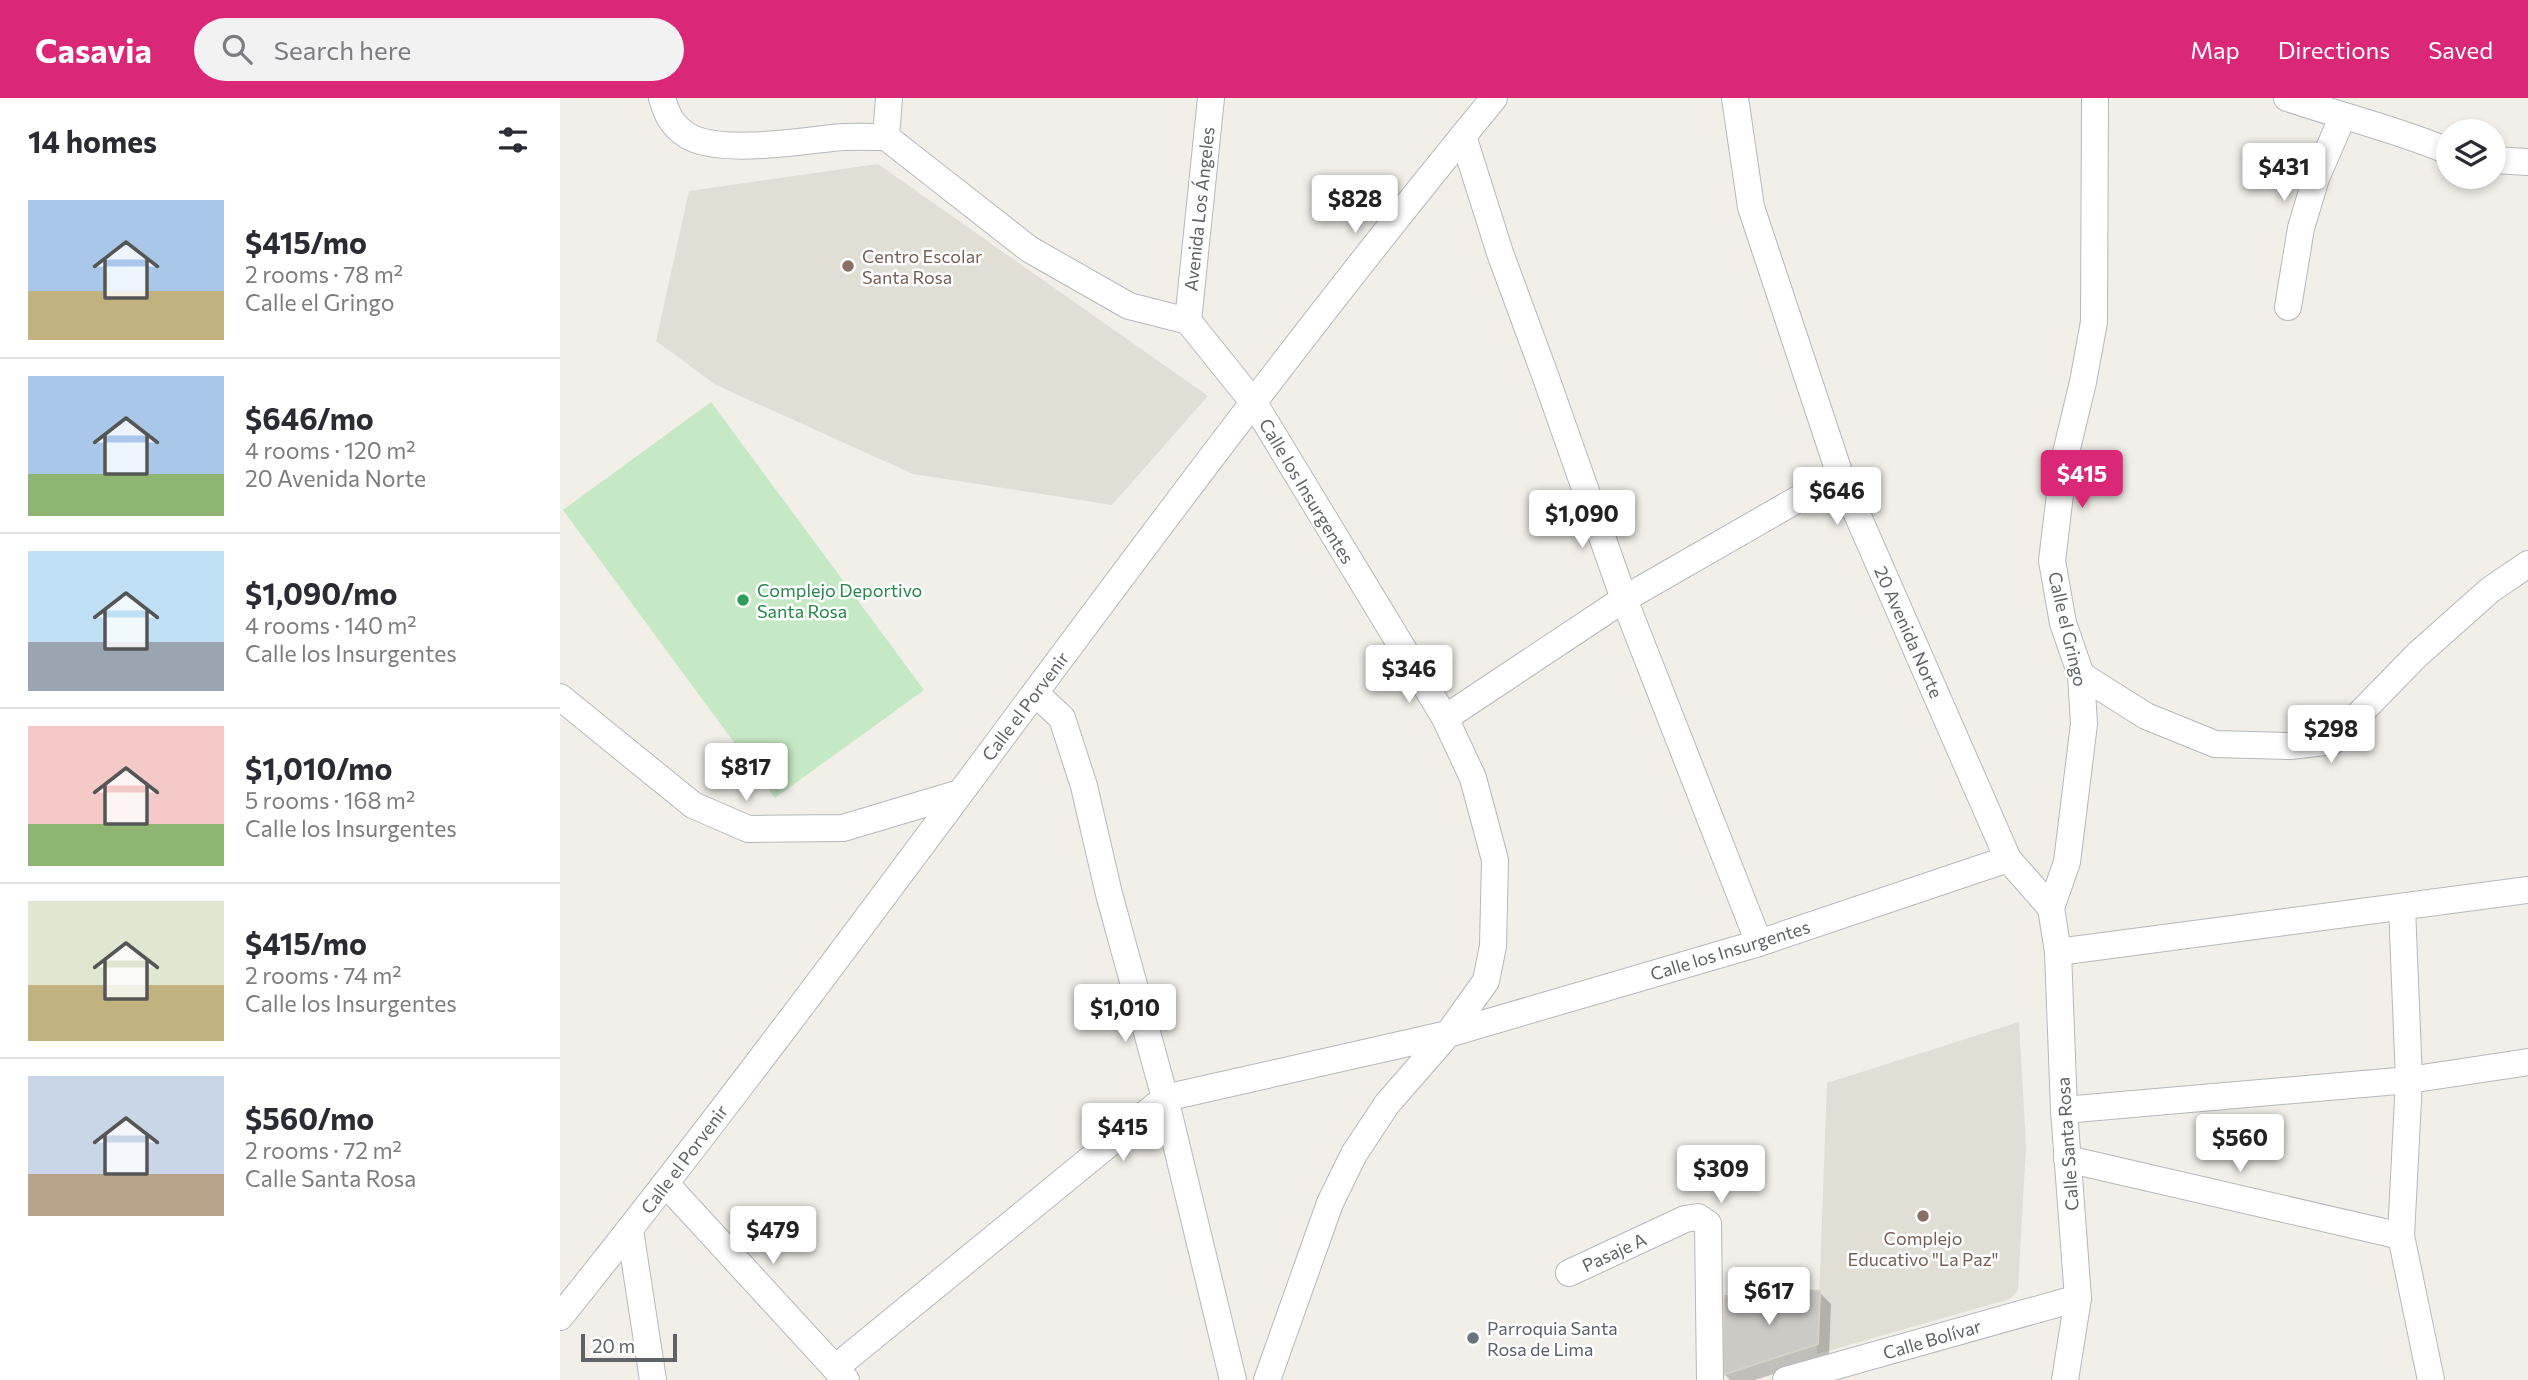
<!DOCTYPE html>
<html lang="en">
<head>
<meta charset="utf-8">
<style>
  :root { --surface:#fff; --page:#f2f2f3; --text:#2b2b33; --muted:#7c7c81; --line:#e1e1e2; --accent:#db2777 }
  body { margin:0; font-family:Commissioner,sans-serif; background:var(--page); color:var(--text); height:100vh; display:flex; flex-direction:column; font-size:26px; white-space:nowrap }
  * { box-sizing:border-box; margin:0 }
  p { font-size:23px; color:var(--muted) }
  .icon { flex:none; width:38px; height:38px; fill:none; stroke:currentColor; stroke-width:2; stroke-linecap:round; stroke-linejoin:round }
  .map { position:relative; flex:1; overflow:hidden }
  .side { display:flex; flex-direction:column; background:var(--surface); width:560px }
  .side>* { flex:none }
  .tools { position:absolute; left:1876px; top:21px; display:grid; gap:14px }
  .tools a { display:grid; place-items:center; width:70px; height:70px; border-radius:50%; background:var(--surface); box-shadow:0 4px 10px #0003; font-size:35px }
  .scale { position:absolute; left:21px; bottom:18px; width:96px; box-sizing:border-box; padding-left:7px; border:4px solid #5f6368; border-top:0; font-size:19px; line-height:24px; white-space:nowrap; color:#5f6368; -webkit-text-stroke:5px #fff; paint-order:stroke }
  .price { position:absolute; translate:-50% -60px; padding:0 16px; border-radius:7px; background:#fff; color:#222; font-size:23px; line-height:46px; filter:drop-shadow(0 2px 4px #0008) }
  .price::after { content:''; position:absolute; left:50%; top:42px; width:21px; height:16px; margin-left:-10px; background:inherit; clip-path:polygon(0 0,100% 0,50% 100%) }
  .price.current { background:var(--accent); color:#fff }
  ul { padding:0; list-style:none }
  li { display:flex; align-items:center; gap:21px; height:175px; padding:0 28px }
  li+li { border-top:2px solid var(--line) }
  li span { display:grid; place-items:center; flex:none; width:196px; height:140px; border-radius:0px; color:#555 }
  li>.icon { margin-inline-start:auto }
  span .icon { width:84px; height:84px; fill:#fffc; stroke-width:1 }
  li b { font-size:30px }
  h2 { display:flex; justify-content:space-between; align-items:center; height:84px; padding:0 28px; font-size:30px }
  header { display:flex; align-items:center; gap:42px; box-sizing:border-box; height:98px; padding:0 35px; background:var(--accent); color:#fff }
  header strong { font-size:33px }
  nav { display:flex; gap:38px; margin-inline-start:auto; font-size:24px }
  .search { width:490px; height:63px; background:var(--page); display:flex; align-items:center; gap:18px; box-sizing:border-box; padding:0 24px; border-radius:38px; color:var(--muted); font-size:26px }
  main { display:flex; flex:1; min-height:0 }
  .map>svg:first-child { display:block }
  .education { fill:#e1ded6 }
  .green { fill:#c5e8c5 }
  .shadow { fill:#0003 }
  .building { fill:#cccac5; stroke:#d6d1c6; stroke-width:2 }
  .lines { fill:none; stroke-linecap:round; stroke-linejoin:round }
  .street-casing { stroke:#b5b8bc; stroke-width:28 }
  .street { stroke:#fff; stroke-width:26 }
  .education-dot { fill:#8d6e63; stroke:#fff; stroke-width:2.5 }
  .leisure-dot { fill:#2e9e5b; stroke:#fff; stroke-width:2.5 }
  .worship-dot { fill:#6b7280; stroke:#fff; stroke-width:2.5 }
  .labels { text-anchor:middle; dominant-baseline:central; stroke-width:5; stroke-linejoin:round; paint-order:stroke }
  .street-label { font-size:18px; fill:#5f6368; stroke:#fff }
  .education-label { font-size:18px; fill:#785e54; stroke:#fff; text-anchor:start }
  .leisure-label { font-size:18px; fill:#27864d; stroke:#fff; text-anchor:start }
  .worship-label { font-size:18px; fill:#5b616d; stroke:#fff; text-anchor:start }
</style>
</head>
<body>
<header>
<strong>Casavia</strong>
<div class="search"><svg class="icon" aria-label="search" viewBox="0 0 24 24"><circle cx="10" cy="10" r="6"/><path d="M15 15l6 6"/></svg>Search here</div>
<nav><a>Map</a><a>Directions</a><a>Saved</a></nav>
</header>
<main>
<section class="side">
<h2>14 homes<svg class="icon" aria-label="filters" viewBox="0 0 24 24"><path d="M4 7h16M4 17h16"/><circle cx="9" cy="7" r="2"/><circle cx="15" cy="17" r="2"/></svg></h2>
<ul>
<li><span style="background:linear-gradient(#a9c7e8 65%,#c2b280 0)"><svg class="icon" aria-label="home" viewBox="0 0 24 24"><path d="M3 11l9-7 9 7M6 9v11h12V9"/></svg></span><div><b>$415/mo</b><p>2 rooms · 78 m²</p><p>Calle el Gringo</p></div></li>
<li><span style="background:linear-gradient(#a9c7e8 70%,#8fb573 0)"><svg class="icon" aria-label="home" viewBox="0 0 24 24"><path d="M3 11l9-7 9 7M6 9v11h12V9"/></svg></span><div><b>$646/mo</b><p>4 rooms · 120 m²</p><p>20 Avenida Norte</p></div></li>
<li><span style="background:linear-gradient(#bfe0f5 65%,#9aa5b1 0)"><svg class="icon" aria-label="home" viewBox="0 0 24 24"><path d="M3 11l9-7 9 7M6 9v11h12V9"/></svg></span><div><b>$1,090/mo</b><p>4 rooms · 140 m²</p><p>Calle los Insurgentes</p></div></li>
<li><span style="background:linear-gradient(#f6c9c9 70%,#8fb573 0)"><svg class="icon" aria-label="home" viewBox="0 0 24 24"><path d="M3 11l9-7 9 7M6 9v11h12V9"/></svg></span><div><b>$1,010/mo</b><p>5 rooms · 168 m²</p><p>Calle los Insurgentes</p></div></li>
<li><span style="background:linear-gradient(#dfe7d0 60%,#c2b280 0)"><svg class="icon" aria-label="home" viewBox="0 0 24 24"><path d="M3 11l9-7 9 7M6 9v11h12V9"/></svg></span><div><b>$415/mo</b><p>2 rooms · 74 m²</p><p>Calle los Insurgentes</p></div></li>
<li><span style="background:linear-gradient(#c9d6e8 70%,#b9a48a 0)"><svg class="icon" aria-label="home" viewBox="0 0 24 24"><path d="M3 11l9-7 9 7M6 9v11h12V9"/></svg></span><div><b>$560/mo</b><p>2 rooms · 72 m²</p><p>Calle Santa Rosa</p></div></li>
</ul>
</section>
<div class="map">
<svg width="1968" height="1282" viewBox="0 0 1968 1282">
  <rect width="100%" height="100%" fill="#f1efe8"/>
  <!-- education -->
  <g class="education">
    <path d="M 318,66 L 648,298 L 552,407 L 353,376 L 156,287 L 96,243 L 129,93 Z"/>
    <path d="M 1459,924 L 1466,1048 L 1458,1192 L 1450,1201 L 1257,1256 L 1267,985 Z"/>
  </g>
  <!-- green -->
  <path class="green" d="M 151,304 L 364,592 L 215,700 L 3,412 Z"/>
  <!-- shadow -->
  <path class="shadow" d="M 1259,1194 L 1271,1206 L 1269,1258 L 1195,1282 L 1170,1282 L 1164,1276 L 1213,1202 Z"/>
  <!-- building -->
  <path class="building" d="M 1211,1190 L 1260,1193 L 1258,1246 L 1162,1277 L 1165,1198 L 1211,1200 Z"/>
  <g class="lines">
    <defs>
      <g id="street">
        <path d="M 102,0 C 107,17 112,28 128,38 C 159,56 237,44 272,40 C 290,38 309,39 326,39"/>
        <path d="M 1175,0 L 1191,109 L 1280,377 L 1448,761 L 1491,810"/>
        <path d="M 1727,0 C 1781,18 1836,31 1888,53"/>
        <path d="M 903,38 L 940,155 L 985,277 L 1064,501 L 1199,845"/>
        <path d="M 1934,62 L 1968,64"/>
        <path d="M 1728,209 L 1741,130 L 1756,80 L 1783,18"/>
        <path d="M 628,223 L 651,0"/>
        <path d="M 1521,577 L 1586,618 L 1655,646 L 1730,648 L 1773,643 L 1857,557 L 1930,492 L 1968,466"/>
        <path d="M 475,595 L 502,620 L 524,688 L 549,796 L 605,1000 L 673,1282"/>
        <path d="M 0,599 L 133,707 L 188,731 L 283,730 L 400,695"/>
        <path d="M 885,620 L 1064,501 L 1280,377"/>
        <path d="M 1842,810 L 1849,982 L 1841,1138 L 1871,1282"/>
        <path d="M 1498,854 L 1968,792"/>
        <path d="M 1504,1012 L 1849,982 L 1968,964"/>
        <path d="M 1507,1061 L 1841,1138"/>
        <path d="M 106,1086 L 286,1282"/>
        <path d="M 70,1132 L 93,1282"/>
        <path d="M 1009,1175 L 1125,1121 L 1138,1119 L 1148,1126 L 1150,1282"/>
        <path d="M 0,1219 C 320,820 609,395 934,0"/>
        <path d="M 275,1270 L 605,1000 L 888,936 L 926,883 L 933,848 L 935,762 L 913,680 L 885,620 L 694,305 L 628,223 L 569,208 L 469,151 L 326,39 L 329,0"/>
        <path d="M 707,1282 L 770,1105 L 794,1056 L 827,1006 L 888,936 L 1199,845 L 1448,761"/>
        <path d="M 1226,1282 L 1518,1200"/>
        <path d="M 1505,1282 L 1518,1200 L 1504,1012 L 1498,854 L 1491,810 L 1507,764 L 1524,626 L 1521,577 L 1503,525 L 1492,463 L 1504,363 L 1523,284 L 1534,224 L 1535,0"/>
      </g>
    </defs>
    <!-- street casing -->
    <use href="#street" class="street-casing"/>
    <!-- street -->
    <use href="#street" class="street"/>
  </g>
  <!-- markers -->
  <g class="education-dot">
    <circle cx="288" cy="168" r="7"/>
    <circle cx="1363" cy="1118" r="7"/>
  </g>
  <circle class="leisure-dot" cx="183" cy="502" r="7"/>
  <circle class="worship-dot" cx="913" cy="1240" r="7"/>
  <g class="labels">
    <!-- street labels -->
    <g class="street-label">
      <text transform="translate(639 111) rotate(-84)">Avenida Los Ángeles</text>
      <text transform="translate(747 393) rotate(59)">Calle los Insurgentes</text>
      <text transform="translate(1508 531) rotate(77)">Calle el Gringo</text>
      <text transform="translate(1349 534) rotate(66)">20 Avenida Norte</text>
      <text transform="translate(465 608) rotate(-53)">Calle el Porvenir</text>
      <text transform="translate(1170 852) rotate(-17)">Calle los Insurgentes</text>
      <text transform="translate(1507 1046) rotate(-94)">Calle Santa Rosa</text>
      <text transform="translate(124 1061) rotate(-53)">Calle el Porvenir</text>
      <text transform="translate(1054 1154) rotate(-25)">Pasaje A</text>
      <text transform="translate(1372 1241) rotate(-16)">Calle Bolívar</text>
    </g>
    <!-- education labels -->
    <g class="education-label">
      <text x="302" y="158">Centro Escolar<tspan x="302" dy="21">Santa Rosa</tspan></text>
      <text x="1363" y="1140" text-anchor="middle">Complejo<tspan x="1363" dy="21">Educativo "La Paz"</tspan></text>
    </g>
    <!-- leisure labels -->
    <g class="leisure-label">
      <text x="197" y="492">Complejo Deportivo<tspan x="197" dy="21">Santa Rosa</tspan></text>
    </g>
    <!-- worship labels -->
    <g class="worship-label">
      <text x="927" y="1230">Parroquia Santa<tspan x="927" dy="21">Rosa de Lima</tspan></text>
    </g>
  </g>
</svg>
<div class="tools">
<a><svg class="icon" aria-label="layers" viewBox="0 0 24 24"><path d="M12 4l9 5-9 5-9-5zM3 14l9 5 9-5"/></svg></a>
</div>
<div class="scale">20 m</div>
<b class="price" style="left:1724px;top:105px">$431</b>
<b class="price" style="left:795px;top:137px">$828</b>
<b class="price current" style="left:1522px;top:412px">$415</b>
<b class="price" style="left:1277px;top:429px">$646</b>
<b class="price" style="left:1022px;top:452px">$1,090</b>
<b class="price" style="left:849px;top:607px">$346</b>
<b class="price" style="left:1771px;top:667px">$298</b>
<b class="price" style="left:186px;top:705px">$817</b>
<b class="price" style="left:565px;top:946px">$1,010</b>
<b class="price" style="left:563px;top:1065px">$415</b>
<b class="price" style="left:1680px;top:1076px">$560</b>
<b class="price" style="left:1161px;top:1107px">$309</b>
<b class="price" style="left:213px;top:1168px">$479</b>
<b class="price" style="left:1209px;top:1229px">$617</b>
</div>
</main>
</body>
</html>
